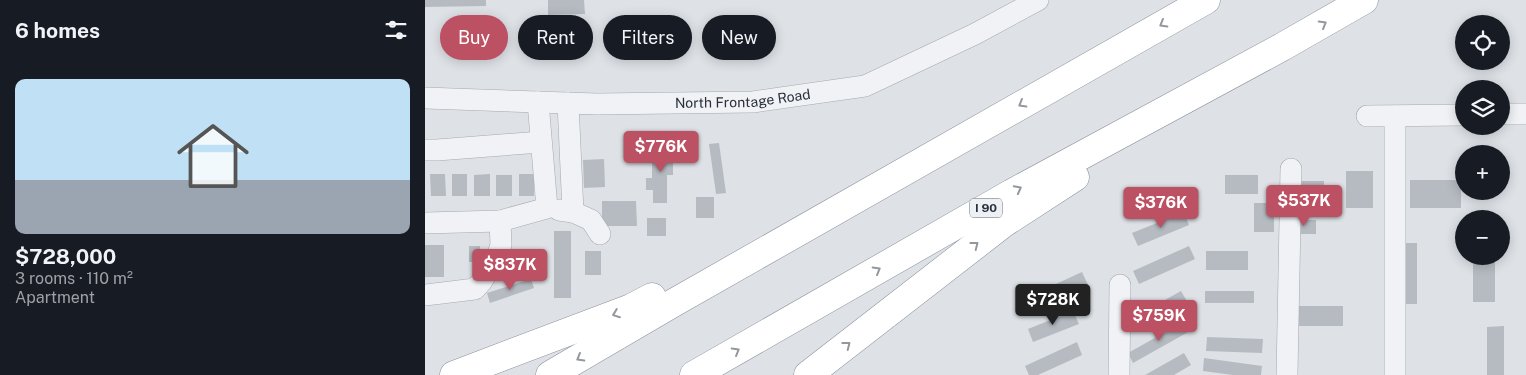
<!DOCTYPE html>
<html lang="en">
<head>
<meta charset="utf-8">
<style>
  :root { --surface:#171b24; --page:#20242c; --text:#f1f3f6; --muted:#9ea1a6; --accent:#bd5164 }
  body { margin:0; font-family:"Public Sans",sans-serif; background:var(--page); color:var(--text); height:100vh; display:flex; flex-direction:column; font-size:19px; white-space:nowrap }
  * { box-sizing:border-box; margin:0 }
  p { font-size:16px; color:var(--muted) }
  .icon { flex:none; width:28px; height:28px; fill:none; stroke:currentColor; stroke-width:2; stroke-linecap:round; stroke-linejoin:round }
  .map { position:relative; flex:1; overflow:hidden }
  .panel { display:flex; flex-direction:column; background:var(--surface); width:425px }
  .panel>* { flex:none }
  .hud { position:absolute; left:15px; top:15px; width:475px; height:45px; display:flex; gap:10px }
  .controls { position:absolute; left:1030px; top:15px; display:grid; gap:10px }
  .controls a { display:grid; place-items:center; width:55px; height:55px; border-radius:50%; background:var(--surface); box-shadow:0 2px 12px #0003; font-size:25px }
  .price { position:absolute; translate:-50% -42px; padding:0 11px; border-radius:5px; background:var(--accent); color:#fff; font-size:16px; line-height:32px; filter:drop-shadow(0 1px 2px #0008) }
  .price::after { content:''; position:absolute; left:50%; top:30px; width:15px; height:11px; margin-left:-8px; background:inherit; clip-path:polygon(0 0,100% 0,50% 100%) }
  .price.active { background:#222; color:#fff }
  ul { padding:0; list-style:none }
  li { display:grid; align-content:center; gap:10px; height:265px; padding:0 15px }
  li span { display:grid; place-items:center; height:155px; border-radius:10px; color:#555 }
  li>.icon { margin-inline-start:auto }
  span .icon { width:90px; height:90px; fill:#fffc; stroke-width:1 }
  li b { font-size:21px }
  h2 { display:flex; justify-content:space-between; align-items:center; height:60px; padding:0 15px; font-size:21px }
  .pill { padding:0 18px; border-radius:22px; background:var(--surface); box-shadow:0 2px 12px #0003; font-size:18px; line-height:45px }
  .pill.active { background:var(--accent); color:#fff }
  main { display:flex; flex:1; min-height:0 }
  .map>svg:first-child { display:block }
  .building { fill:#b6bbc2 }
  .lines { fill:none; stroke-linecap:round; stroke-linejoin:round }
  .minor-casing { stroke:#a4a9af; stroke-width:22 }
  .highway-casing { stroke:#88909b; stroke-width:29 }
  .minor { stroke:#f0f2f5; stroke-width:21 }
  .highway { stroke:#fff; stroke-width:28 }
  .oneway { stroke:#94989d }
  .labels { text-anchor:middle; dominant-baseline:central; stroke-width:4; stroke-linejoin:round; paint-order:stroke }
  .shield { fill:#edf0f4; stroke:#646a72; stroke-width:1 }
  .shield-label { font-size:12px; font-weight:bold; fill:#29303b }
  .street-label { font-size:14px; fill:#29303b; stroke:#edf0f4 }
</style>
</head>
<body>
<main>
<section class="panel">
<h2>6 homes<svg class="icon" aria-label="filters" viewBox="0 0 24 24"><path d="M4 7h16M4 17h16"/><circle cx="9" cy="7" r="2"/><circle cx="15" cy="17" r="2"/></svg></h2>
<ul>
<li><span style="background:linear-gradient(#bfe0f5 65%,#9aa5b1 0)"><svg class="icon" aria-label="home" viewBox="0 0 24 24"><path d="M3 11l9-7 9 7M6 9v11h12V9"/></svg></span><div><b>$728,000</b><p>3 rooms · 110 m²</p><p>Apartment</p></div></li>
</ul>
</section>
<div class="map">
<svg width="1101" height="375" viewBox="0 0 1101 375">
  <rect width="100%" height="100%" fill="#dee2e6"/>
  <!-- building -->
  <g class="building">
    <path d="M 0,0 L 61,0 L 61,6 L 0,7 Z"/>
    <path d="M 123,0 L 159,0 L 160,14 L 123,15 Z"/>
    <path d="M 294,143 L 301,193 L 291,194 L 284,144 Z"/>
    <path d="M 227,146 L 248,146 L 248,175 L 242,175 L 242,203 L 228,203 L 228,190 L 221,190 L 221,178 L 227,178 Z"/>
    <path d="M 179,159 L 180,187 L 159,188 L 158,160 Z"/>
    <rect x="921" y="171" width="27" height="37"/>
    <path d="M 5,174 L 20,174 L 21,196 L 6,196 Z"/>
    <rect x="27" y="174" width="15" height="22"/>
    <path d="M 65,174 L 65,196 L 49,196 L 49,175 Z"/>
    <rect x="94" y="174" width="15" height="22"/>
    <rect x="71" y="175" width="16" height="21"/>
    <rect x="800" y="175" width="33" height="19"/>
    <rect x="985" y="180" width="51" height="28"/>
    <rect x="867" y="181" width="32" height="20"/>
    <rect x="271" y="197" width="18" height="21"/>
    <path d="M 177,201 L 211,201 L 212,226 L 177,226 Z"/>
    <rect x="829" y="203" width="20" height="29"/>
    <path d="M 759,212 L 764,225 L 713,246 L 707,233 Z"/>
    <rect x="222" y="218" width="19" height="18"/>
    <rect x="868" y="220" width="23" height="14"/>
    <rect x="129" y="231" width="17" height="67"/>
    <rect x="978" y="243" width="14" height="61"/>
    <rect x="0" y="245" width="19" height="32"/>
    <rect x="44" y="246" width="11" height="16"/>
    <path d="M 764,246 L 770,259 L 714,284 L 708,271 Z"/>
    <rect x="160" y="251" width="16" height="24"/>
    <rect x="781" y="251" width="42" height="19"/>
    <rect x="1048" y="256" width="22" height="46"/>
    <path d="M 657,272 L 664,287 L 615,308 L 609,294 Z"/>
    <path d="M 106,279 L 109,288 L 65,303 L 62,293 Z"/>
    <path d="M 756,291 L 763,303 L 715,331 L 708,318 Z"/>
    <rect x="780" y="291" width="49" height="12"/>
    <rect x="867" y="306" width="51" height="20"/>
    <path d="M 648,311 L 654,324 L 608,342 L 603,329 Z"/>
    <path d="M 760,321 L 765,331 L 708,363 L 703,353 Z"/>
    <path d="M 1079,326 L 1079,375 L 1062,375 L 1062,327 Z"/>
    <path d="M 782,337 L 838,339 L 837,353 L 781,351 Z"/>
    <path d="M 652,342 L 657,355 L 613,375 L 604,375 L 600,366 Z"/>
    <path d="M 759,353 L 766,365 L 749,375 L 720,375 Z"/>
    <path d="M 779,358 L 837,366 L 836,375 L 808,375 L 778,371 Z"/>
  </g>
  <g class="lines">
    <defs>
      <g id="minor">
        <path id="s1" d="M 0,98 L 172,104 L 328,102 L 440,86 L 550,34 L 613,0"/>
        <path d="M 143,103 L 148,212"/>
        <path d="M 1076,114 L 1101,114"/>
        <path d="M 942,116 L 1039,115"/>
        <path d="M 0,150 L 12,150 L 116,142"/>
        <path d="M 134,210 L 148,212 L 166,220 L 175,234"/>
        <path d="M 0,223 L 75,221"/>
        <path d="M 0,295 L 50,289 L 57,281 L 72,257 L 76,245 L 75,221 L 122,208 L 113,102"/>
        <path d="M 694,375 L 695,285"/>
        <path d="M 862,375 L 866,169"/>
        <path d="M 970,375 L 970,116"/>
      </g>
      <g id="highway">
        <path d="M 29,375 L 206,308 L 227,297"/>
        <path d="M 125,375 L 250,302 L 781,0"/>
        <path d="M 269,375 L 587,193 L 857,47 L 939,0"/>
        <path d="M 383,375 L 579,223 L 650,177"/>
      </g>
    </defs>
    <!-- minor casing -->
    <use href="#minor" class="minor-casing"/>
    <!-- highway casing -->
    <use href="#highway" class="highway-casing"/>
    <!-- minor -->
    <use href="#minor" class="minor"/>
    <!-- highway -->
    <use href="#highway" class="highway"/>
  </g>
  <!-- one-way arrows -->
  <defs><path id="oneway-chevron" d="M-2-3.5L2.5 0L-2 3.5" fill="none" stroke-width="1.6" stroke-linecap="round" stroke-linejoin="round" transform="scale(1.25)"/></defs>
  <g class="oneway">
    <use href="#oneway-chevron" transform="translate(738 24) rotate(150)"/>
    <use href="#oneway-chevron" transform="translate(898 24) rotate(-30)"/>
    <use href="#oneway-chevron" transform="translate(597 104) rotate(150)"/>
    <use href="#oneway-chevron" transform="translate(593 189) rotate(-28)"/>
    <use href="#oneway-chevron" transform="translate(550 245) rotate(-38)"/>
    <use href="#oneway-chevron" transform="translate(452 270) rotate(-30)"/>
    <use href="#oneway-chevron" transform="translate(191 314) rotate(159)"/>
    <use href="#oneway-chevron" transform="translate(422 345) rotate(-38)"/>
    <use href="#oneway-chevron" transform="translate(311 351) rotate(-30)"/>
    <use href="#oneway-chevron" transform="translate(155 358) rotate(150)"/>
  </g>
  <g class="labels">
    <!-- shield labels -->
    <rect class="shield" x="545" y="198.5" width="32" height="19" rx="4"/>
    <g class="shield-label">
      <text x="561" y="208">I 90</text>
    </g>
    <!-- street labels -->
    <g class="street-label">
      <text stroke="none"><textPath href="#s1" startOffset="318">North Frontage Road</textPath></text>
    </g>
  </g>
</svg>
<div class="controls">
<a><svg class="icon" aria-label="locate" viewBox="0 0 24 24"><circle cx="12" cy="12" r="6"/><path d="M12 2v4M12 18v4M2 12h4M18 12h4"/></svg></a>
<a><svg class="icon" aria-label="layers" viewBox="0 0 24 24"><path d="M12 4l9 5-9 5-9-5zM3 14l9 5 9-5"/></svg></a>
<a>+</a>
<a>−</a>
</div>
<b class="price" style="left:236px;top:173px">$776K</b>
<b class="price" style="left:879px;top:227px">$537K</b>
<b class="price" style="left:736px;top:229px">$376K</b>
<b class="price" style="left:85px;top:291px">$837K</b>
<b class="price active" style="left:628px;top:326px">$728K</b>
<b class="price" style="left:734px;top:342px">$759K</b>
<div class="hud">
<a class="pill active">Buy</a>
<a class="pill">Rent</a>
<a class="pill">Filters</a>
<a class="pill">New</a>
</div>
</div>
</main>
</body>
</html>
